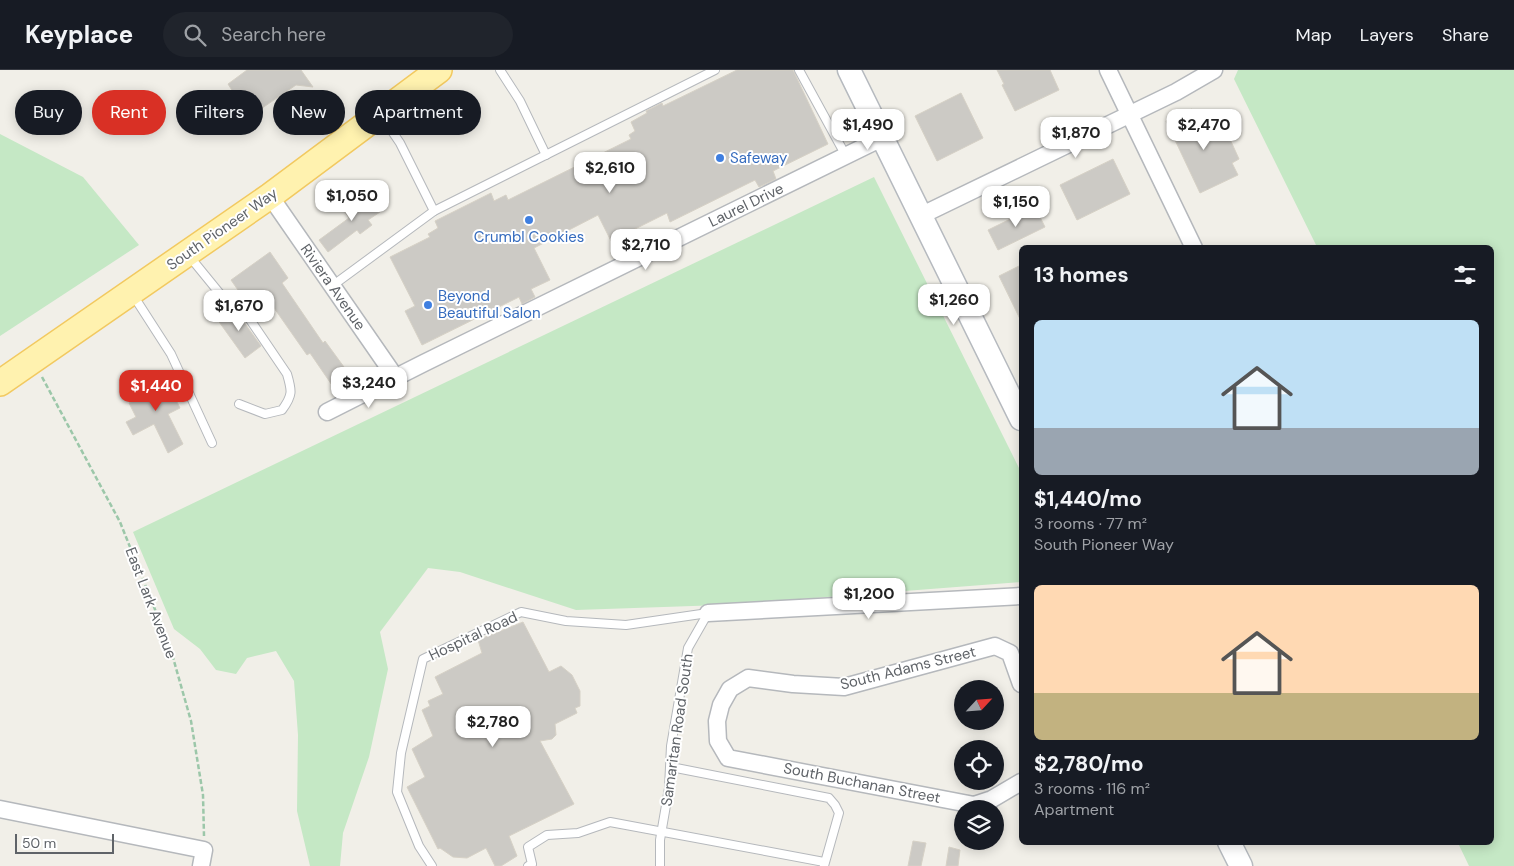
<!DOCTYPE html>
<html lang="en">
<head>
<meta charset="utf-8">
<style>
  :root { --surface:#171b24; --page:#20242c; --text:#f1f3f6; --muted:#9ea1a6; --line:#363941; --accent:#d93025 }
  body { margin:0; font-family:"DM Sans",sans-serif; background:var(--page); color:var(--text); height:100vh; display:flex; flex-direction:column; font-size:19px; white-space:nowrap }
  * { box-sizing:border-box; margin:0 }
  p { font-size:16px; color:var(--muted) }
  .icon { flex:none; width:28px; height:28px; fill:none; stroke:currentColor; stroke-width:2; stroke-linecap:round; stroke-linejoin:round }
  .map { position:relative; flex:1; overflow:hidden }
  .drawer { position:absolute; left:1019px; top:175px; width:475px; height:600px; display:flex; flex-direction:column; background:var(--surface); border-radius:8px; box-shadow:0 2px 12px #0003 }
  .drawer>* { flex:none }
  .banner { position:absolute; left:15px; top:20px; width:475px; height:45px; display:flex; gap:10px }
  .needle { width:32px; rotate:64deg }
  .fabs { position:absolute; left:954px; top:610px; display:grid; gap:10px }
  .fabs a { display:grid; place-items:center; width:50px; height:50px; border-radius:50%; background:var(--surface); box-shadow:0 2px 12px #0003; font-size:25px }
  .scale { position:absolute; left:15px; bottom:12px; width:99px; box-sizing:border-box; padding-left:5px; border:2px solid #5f6368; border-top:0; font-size:14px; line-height:18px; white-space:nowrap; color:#5f6368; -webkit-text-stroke:4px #fff; paint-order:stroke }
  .price { position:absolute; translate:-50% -42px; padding:0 11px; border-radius:10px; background:#fff; color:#222; font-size:16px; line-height:32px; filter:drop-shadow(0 1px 2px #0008) }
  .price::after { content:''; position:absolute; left:50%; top:30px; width:15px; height:11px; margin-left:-8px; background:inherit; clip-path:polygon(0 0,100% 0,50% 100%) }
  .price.selected { background:var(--accent); color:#fff }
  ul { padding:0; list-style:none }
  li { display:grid; align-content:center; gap:10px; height:265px; padding:0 15px }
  li span { display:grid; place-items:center; height:155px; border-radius:8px; color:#555 }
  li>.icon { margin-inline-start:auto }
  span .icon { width:90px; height:90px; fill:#fffc; stroke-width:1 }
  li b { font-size:21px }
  h2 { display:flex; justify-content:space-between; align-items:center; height:60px; padding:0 15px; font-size:21px }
  .pill { padding:0 18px; border-radius:22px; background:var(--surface); box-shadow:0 2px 12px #0003; font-size:18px; line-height:45px }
  .pill.selected { background:var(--accent); color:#fff }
  header { display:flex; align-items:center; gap:30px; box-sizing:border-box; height:70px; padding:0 25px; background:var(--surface); border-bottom:1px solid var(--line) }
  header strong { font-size:24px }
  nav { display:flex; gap:28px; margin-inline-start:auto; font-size:18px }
  .search { width:350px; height:45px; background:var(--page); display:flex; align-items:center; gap:12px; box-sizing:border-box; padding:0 18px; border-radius:28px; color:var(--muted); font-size:19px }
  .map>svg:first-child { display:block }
  .green { fill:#c5e8c5 }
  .building { fill:#cccac5; stroke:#d6d1c6 }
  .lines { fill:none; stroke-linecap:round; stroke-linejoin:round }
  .lane-casing { stroke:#b5b8bc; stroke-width:10 }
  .street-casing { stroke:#b5b8bc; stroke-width:19 }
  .secondary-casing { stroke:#b6babf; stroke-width:25 }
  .primary-casing { stroke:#f2c960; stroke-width:28 }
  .path { stroke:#9cc7a9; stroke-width:2.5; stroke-dasharray:5 2.5; stroke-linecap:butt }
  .lane { stroke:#fff; stroke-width:8 }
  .street { stroke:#fff; stroke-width:16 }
  .secondary { stroke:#fff; stroke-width:22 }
  .primary { stroke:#fff2af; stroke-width:25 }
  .shop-dot { fill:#3f7fe0; stroke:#fff; stroke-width:2 }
  .labels { text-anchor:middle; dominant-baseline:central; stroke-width:4; stroke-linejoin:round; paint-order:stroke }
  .shop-label { font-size:15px; fill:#366cbe; stroke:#fff; text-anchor:start }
  .street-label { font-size:15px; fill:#5f6368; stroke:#fff }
</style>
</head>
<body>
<header>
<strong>Keyplace</strong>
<div class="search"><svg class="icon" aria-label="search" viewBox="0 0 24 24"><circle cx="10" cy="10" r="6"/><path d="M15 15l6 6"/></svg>Search here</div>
<nav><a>Map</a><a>Layers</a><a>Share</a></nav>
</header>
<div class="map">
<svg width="1514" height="796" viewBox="0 0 1514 796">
  <rect width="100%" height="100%" fill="#f1efe8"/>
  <!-- green -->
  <g class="green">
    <path d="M 1238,0 L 1514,0 L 1514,796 L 1469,796 L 1458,773 L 1491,772 L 1491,178 L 1317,177 L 1234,9 Z"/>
    <path d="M 0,64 L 83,107 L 139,175 L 0,266 Z"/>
    <path d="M 874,107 L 1021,402 L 1021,512 L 722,535 L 576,540 L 460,502 L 428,498 L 380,562 L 388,599 L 369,687 L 343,763 L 340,796 L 310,796 L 297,741 L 298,665 L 294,611 L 276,581 L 247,588 L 236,604 L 216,600 L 200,579 L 174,559 L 133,462 Z"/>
  </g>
  <!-- building -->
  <g class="building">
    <path d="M 247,0 L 301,0 L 313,17 L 296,15 L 249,47 L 228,14 Z"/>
    <path d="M 737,0 L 793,0 L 828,74 L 773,101 L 776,109 L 759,117 L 755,110 L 670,152 L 667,143 L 611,171 L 598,145 L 534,178 L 550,210 L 531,219 L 535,227 L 522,234 L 519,227 L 422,275 L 405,241 L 415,236 L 390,187 L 430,167 L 428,164 L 438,158 L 435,151 L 491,123 L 494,131 L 506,125 L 508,130 L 631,69 L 629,65 L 635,61 L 631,52 L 647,43 L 646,41 L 662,33 L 663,36 Z"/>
    <path d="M 997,0 L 1050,0 L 1059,20 L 1015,41 L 1002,15 L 1004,14 Z"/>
    <path d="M 961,23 L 983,68 L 937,91 L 915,46 Z"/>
    <path d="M 1192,39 L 1205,65 L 1224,56 L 1239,89 L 1232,93 L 1238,105 L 1200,123 L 1166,51 Z"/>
    <path d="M 1113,89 L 1130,124 L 1077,150 L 1060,115 Z"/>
    <path d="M 367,122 L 380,142 L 368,150 L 372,155 L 360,164 L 357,160 L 328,182 L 319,170 L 349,148 L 343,139 Z"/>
    <path d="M 1035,137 L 1045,157 L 998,180 L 988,160 Z"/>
    <path d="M 270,182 L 288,208 L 282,213 L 323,273 L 325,271 L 352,308 L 336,321 L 310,283 L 307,285 L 265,225 L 249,236 L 231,210 Z"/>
    <path d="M 1021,195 L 1021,251 L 999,206 Z"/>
    <path d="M 233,237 L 261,276 L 245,288 L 217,249 Z"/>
    <path d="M 156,308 L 160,315 L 167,312 L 180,338 L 168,344 L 183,374 L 168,383 L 154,354 L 133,365 L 126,352 L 136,347 L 129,333 L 138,329 L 134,319 Z"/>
    <path d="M 523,552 L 549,602 L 561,596 L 572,605 L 580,621 L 580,636 L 575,638 L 577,643 L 555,654 L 556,665 L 552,669 L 540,671 L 574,734 L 509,766 L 517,786 L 501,796 L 495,796 L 486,778 L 467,788 L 453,787 L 440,778 L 438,779 L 407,717 L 425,707 L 412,679 L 433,666 L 422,640 L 430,636 L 428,631 L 443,624 L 435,607 L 482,583 L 478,570 Z"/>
    <path d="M 913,771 L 926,773 L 921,796 L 908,796 Z"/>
    <path d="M 949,777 L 960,780 L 958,796 L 946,796 Z"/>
  </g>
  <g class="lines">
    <defs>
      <g id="lane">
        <path d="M 500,0 L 520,31 L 546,85"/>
        <path d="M 799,0 L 846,86"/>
        <path d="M 383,48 L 400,73 L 434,141"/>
        <path d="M 190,187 L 221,225 L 236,229 L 287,304 C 292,321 293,325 282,340 L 265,344 L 239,334"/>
        <path d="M 332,216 L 434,141 L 715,0"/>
        <path d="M 133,225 L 171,284 L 212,373"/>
        <path d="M 671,697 L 829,728 L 835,735 L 839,743 L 824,796"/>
        <path d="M 432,796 L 419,776 L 397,722 L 401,683 L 423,589 L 521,542 L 566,551 L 626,555 L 708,543"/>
        <path d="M 528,796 L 532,794 L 528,777 L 547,765 L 578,763 L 610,752 L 824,792"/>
        <path d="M 660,796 L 660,770 L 669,718 L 671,676 L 688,578 L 708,543"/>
      </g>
      <g id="street">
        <path d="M 1108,0 L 1194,178"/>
        <path d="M 270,126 L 396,308"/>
        <path d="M 920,146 L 1176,22 L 1214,0"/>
        <path d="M 327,342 L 424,293 L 882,68"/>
        <path d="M 708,543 L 1021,526"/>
        <path d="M 1021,614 L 1010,583 L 995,576 L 844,617 L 793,614 L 748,608 L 730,619 L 721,635 L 717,651 L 718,671 L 728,688 L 974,735 L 992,729 L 1021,712"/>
        <path d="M 0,739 L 204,780 L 201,796"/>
      </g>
      <g id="secondary">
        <path d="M 849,0 L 1021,349"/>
        <path d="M 1229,772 L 1241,796"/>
      </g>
      <path id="primary" d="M 0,313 L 270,126 L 439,0"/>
    </defs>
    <!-- lane casing -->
    <use href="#lane" class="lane-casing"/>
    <!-- street casing -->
    <use href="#street" class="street-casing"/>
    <!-- secondary casing -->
    <use href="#secondary" class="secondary-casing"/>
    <!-- primary casing -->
    <use href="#primary" class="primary-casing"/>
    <!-- path -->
    <path class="path" d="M 42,307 L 120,452 L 170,577 L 191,651 L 203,725 L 204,766"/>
    <!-- lane -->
    <use href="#lane" class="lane"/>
    <!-- street -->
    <use href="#street" class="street"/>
    <!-- secondary -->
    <use href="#secondary" class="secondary"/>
    <!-- primary -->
    <use href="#primary" class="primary"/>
  </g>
  <!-- markers -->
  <g class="shop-dot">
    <circle cx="720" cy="88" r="5"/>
    <circle cx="529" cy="150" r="5"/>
    <circle cx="428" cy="235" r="5"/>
  </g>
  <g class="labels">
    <!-- shop labels -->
    <g class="shop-label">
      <text x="730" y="88">Safeway</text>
      <text x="529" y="167" text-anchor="middle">Crumbl Cookies</text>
      <text x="438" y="226">Beyond<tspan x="438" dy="17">Beautiful Salon</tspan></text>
    </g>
    <!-- street labels -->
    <g class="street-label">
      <text transform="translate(746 135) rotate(-26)">Laurel Drive</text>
      <text transform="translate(222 159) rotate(-35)">South Pioneer Way</text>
      <text transform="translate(333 217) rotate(55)">Riviera Avenue</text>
      <text transform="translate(151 533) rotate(69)">East Lark Avenue</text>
      <text transform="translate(473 566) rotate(-25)">Hospital Road</text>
      <text transform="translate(908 598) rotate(-14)">South Adams Street</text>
      <text transform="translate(677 660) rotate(-82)">Samaritan Road South</text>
      <text transform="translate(862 713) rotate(11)">South Buchanan Street</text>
    </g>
  </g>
</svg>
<div class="fabs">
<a><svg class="needle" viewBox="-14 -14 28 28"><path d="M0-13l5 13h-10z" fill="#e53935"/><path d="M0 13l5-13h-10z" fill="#9ea1a6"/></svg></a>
<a><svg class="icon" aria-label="locate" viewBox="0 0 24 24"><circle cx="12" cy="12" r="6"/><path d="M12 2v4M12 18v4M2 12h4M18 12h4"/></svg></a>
<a><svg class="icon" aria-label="layers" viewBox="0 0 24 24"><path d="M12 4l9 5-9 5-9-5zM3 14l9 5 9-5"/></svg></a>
</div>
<div class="scale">50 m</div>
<b class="price" style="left:868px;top:81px">$1,490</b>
<b class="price" style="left:1204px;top:81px">$2,470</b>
<b class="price" style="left:1076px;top:89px">$1,870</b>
<b class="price" style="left:610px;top:124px">$2,610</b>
<b class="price" style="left:352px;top:152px">$1,050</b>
<b class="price" style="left:1016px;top:158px">$1,150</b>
<b class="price" style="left:646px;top:201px">$2,710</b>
<b class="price" style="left:954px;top:256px">$1,260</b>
<b class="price" style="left:239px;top:262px">$1,670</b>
<b class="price" style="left:369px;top:339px">$3,240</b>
<b class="price selected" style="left:156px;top:342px">$1,440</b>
<b class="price" style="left:869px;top:550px">$1,200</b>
<b class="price" style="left:493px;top:678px">$2,780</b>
<div class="banner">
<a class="pill">Buy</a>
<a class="pill selected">Rent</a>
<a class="pill">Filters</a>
<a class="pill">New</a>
<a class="pill">Apartment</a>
</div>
<section class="drawer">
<h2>13 homes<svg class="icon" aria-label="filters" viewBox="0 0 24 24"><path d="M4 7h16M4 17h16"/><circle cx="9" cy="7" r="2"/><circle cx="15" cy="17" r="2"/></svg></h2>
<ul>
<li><span style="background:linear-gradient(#bfe0f5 70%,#9aa5b1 0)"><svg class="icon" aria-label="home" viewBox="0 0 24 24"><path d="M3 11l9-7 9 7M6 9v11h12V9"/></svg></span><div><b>$1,440/mo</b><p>3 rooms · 77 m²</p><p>South Pioneer Way</p></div></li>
<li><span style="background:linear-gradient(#ffd9b3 70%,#c2b280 0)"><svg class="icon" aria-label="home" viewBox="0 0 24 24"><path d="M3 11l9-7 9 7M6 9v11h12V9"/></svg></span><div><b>$2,780/mo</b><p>3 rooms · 116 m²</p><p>Apartment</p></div></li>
</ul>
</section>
</div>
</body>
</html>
